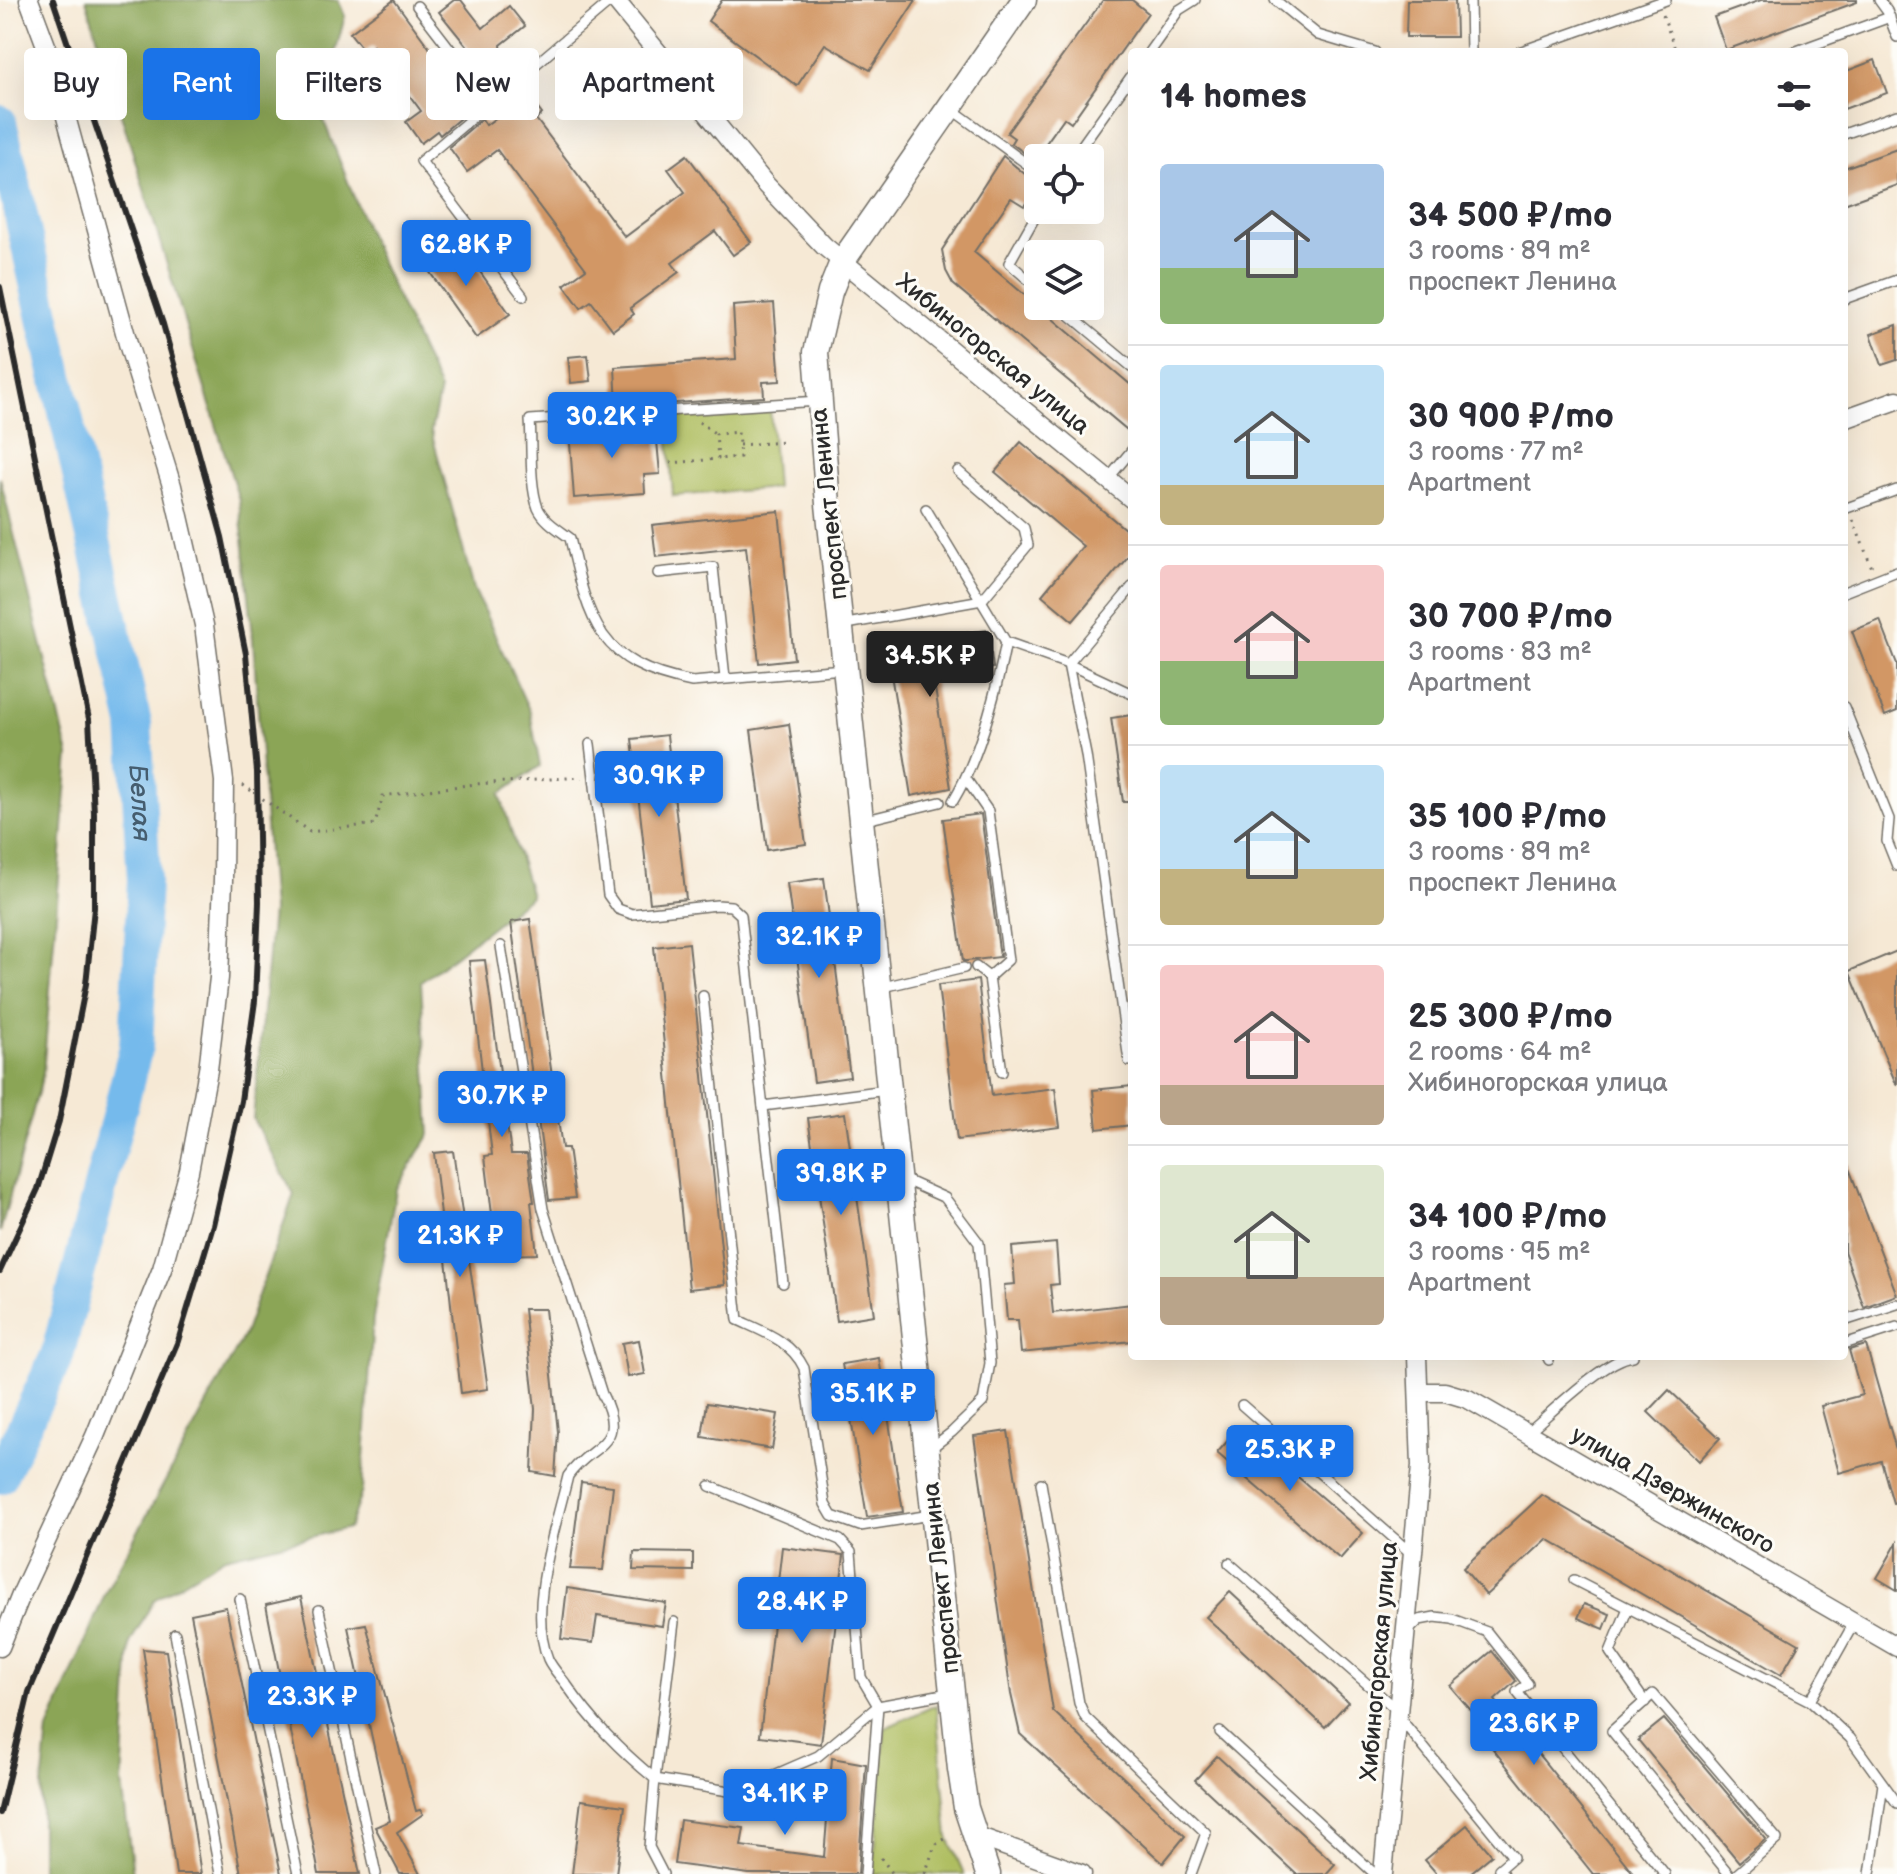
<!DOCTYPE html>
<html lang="en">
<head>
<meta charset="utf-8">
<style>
  :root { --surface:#fff; --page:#f2f2f3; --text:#2b2b33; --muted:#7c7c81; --line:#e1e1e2; --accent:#1a73e8 }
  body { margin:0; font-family:"Balsamiq Sans",sans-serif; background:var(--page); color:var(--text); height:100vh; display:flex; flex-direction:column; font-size:30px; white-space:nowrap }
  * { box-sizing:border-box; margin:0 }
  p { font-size:26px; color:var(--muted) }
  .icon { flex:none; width:44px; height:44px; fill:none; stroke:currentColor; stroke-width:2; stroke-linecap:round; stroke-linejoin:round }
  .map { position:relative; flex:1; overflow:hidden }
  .panel { position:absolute; left:1128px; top:48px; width:720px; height:1312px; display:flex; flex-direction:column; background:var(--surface); border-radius:8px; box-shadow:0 8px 32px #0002 }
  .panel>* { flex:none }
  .top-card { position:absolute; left:24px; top:48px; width:760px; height:72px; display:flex; gap:16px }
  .buttons { position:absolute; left:1024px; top:144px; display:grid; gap:16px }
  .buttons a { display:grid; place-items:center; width:80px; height:80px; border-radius:8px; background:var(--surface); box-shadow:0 8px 32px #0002; font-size:40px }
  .price { position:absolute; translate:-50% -68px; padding:0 18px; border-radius:8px; background:var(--accent); color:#fff; font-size:26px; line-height:52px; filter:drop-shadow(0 2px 4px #0008) }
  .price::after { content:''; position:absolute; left:50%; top:48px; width:24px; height:18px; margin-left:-12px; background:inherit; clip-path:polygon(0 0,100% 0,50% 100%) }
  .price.on { background:#222; color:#fff }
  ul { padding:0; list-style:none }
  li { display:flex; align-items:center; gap:24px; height:200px; padding:0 32px }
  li+li { border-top:2px solid var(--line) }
  li span { display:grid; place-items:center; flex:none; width:224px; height:160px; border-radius:8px; color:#555 }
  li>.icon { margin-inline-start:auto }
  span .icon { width:96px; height:96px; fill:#fffc; stroke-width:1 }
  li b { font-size:34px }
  h2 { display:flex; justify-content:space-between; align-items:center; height:96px; padding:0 32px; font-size:34px }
  .chip { padding:0 28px; border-radius:8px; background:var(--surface); box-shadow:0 8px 32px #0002; font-size:28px; line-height:72px }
  .chip.on { background:var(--accent); color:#fff }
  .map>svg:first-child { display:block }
  .green { fill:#afbe60; stroke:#6d7446; stroke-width:2 }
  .forest { fill:#8ba556; stroke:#5b6840; stroke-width:2 }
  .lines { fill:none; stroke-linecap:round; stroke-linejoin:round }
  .river { stroke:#75baec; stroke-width:34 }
  .building { fill:#d29765 }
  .service-casing { stroke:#726e66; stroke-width:12 }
  .minor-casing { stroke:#726e66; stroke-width:21 }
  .secondary-casing { stroke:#726e66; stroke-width:27 }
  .path { stroke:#726e66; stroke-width:3; stroke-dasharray:2 6; stroke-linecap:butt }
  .service { stroke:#fff; stroke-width:9 }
  .minor { stroke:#fff; stroke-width:18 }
  .secondary { stroke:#fff; stroke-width:24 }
  .rail { stroke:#2b2b2b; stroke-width:6 }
  .labels { text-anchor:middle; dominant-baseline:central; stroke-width:6; stroke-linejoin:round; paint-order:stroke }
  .street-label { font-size:24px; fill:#2b2b2b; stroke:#fdfcf7 }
  .water-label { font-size:26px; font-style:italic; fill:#455d6f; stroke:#fdfcf7 }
</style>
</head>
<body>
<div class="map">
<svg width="1897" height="1874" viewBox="0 0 1897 1874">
  <rect width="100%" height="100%" fill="#fdfcf7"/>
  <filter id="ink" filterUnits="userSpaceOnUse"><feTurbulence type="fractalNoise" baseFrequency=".0125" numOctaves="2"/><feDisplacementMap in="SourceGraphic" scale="16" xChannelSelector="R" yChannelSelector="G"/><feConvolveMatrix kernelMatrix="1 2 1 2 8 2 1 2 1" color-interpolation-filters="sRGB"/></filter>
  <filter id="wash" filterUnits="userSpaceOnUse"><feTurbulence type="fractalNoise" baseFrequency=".006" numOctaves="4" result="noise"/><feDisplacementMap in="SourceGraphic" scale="32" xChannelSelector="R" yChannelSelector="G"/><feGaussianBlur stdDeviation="1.8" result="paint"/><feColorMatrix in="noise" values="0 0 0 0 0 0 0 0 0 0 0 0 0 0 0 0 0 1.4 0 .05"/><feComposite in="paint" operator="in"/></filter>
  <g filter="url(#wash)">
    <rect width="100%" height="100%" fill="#f6e9d5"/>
    <!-- green -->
    <g class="green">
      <path d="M 770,407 L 776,488 L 673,496 L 667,415 Z"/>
      <path d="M 936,1705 L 948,1837 L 964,1874 L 873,1874 L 885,1728 Z"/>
    </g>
    <!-- forest -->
    <g class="forest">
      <path d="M 86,0 L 338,0 L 345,16 L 320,111 L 375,250 L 440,390 L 431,431 L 474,589 L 530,712 L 540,766 L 500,794 L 531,896 L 421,982 L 430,1134 L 396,1190 L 373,1318 L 362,1491 L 349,1528 L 225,1557 L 154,1600 L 130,1643 L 122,1783 L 133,1874 L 41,1874 L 41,1796 L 48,1730 L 107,1589 L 244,1335 L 294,1194 L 253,1119 L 272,911 L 252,626 L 239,500 Z"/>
      <path d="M 0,478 L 69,755 L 43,1074 L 0,1232 Z"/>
    </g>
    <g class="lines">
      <!-- river -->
      <path class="river" id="s1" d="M 0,122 L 135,724 L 144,880 L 136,1047 L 57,1356 L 0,1477"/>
    </g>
    <g id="blocks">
      <!-- building -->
      <g class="building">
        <path d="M 394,0 L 473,107 L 440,135 L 437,131 L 421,143 L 406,122 L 421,111 L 373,46 L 365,52 L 350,33 Z"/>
        <path d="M 454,0 L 461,0 L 483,28 L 509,6 L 525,26 L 501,45 L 503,64 L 490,75 L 439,12 Z"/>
        <path d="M 722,0 L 916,0 L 870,70 L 825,44 L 797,86 L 708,21 Z"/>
        <path d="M 1103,0 L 1132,0 L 1148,13 L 1071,123 L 1064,118 L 1034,160 L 1011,143 L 1014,138 L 1007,133 Z"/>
        <path d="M 1407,0 L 1455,0 L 1456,37 L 1406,37 Z"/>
        <path d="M 1761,0 L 1857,0 L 1857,2 L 1726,50 L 1714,17 Z"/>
        <path d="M 1875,60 L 1887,93 L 1844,109 L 1844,72 Z"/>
        <path d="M 527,95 L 542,114 L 536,119 L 625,237 L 685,192 L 668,169 L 687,155 L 751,242 L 733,255 L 715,231 L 672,263 L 679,272 L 630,308 L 634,314 L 613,330 L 591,301 L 581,308 L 564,285 L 586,269 L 497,150 L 467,172 L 449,147 L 482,119 L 486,125 Z"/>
        <path d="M 1897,149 L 1897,185 L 1844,204 L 1844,168 Z"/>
        <path d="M 1003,156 L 1038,185 L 1024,206 L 1011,198 L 974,252 L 1132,386 L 1132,434 L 953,284 L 946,271 L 942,250 Z"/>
        <path d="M 456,238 L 510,314 L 476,338 L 422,261 Z"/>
        <path d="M 774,303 L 780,381 L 763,382 L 764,397 L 617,407 L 615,367 L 736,359 L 733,306 Z"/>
        <path d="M 1897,325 L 1897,360 L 1882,365 L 1871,334 Z"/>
        <path d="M 588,355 L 591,381 L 571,383 L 568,357 Z"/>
        <path d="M 641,420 L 642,442 L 657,441 L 660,474 L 644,475 L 645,493 L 574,498 L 569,430 L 618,426 L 618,422 Z"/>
        <path d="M 1021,442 L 1132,535 L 1132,552 L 1073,621 L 1042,595 L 1083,546 L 995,472 Z"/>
        <path d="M 779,511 L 794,659 L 759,663 L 746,547 L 656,557 L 652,525 Z"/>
        <path d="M 1880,620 L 1897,664 L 1897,711 L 1885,716 L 1852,631 Z"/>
        <path d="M 988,630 L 993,668 L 933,676 L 951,788 L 911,796 L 886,644 Z"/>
        <path d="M 1132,715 L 1132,802 L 1123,802 L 1111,718 Z"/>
        <path d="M 789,724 L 806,844 L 767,850 L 751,730 Z"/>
        <path d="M 667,735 L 686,899 L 650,903 L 632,739 Z"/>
        <path d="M 981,814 L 1000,957 L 967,961 L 963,961 L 943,819 Z"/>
        <path d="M 824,878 L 850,1077 L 814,1082 L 787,883 Z"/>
        <path d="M 530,919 L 562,1148 L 568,1148 L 575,1198 L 549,1200 L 511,922 Z"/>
        <path d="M 689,943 L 725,1285 L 689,1289 L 654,947 Z"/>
        <path d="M 1897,951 L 1897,1086 L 1849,971 Z"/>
        <path d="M 485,960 L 511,1154 L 527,1154 L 534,1202 L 531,1202 L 537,1254 L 497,1255 L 485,1156 L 492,1155 L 469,961 Z"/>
        <path d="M 978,980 L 992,1096 L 1055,1088 L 1060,1127 L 957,1140 L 938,985 Z"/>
        <path d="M 1132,1086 L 1132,1125 L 1097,1129 L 1093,1090 Z"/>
        <path d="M 845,1113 L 874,1315 L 837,1321 L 808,1118 Z"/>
        <path d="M 453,1151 L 488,1389 L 461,1393 L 434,1153 Z"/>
        <path d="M 1844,1155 L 1897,1295 L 1864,1307 L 1844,1251 Z"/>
        <path d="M 1056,1243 L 1059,1284 L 1050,1285 L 1053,1313 L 1132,1304 L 1132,1341 L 1021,1353 L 1018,1320 L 1007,1320 L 1004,1285 L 1015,1284 L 1012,1247 Z"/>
        <path d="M 524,1309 L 545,1309 L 558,1432 L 555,1476 L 532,1472 L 535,1409 Z"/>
        <path d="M 639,1340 L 645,1374 L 628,1377 L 622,1343 Z"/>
        <path d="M 1866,1345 L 1897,1453 L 1897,1502 L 1893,1503 L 1881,1461 L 1839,1473 L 1821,1406 L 1862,1395 L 1849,1350 Z"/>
        <path d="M 879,1358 L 903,1512 L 867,1517 L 842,1364 Z"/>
        <path d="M 1669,1390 L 1720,1438 L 1699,1461 L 1648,1412 Z"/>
        <path d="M 707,1403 L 778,1414 L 772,1449 L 702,1437 Z"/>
        <path d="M 1240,1427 L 1363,1533 L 1340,1559 L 1217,1453 Z"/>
        <path d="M 1008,1431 L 1053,1711 L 1185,1836 L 1163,1863 L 1020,1734 L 1011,1694 L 974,1436 Z"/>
        <path d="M 581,1482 L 613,1486 L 603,1570 L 570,1569 Z"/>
        <path d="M 1542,1495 L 1799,1644 L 1781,1675 L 1547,1539 L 1486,1595 L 1463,1568 Z"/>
        <path d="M 1897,1543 L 1897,1590 L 1877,1578 Z"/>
        <path d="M 782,1547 L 844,1555 L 821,1744 L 760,1736 Z"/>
        <path d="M 634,1552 L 693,1553 L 693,1571 L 633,1570 Z"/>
        <path d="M 567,1588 L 666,1603 L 662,1626 L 597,1616 L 593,1643 L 561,1639 Z"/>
        <path d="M 1230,1592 L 1348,1702 L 1325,1727 L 1206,1617 Z"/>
        <path d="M 301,1597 L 334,1753 L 360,1874 L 319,1874 L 266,1605 Z"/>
        <path d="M 1584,1604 L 1610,1614 L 1604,1629 L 1578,1618 Z"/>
        <path d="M 226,1607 L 281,1874 L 241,1874 L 191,1614 Z"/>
        <path d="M 366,1624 L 416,1811 L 420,1810 L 423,1814 L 397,1832 L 420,1874 L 400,1874 L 375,1827 L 390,1821 L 348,1627 Z"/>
        <path d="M 143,1649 L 166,1651 L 201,1874 L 176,1874 Z"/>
        <path d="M 1492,1651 L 1516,1681 L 1495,1700 L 1634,1874 L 1593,1874 L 1481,1734 L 1487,1729 L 1450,1686 Z"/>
        <path d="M 1664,1719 L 1766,1839 L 1739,1862 L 1638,1740 Z"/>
        <path d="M 1217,1756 L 1335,1864 L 1326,1874 L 1296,1874 L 1195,1780 Z"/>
        <path d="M 832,1758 L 866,1764 L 858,1874 L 749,1874 L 674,1864 L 680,1820 L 744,1828 L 741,1846 L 824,1857 Z"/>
        <path d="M 581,1800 L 625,1806 L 616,1874 L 572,1874 Z"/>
        <path d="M 1467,1825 L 1492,1855 L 1469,1874 L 1437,1874 L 1425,1860 Z"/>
      </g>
    </g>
  </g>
  <g filter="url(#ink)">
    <use href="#blocks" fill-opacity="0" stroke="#726e66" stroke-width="2"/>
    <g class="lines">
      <defs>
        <g id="service">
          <path d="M 1275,0 L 1318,35 L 1375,52"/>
          <path d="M 1470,0 L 1471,52"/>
          <path d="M 1879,0 L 1887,11 L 1897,37"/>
          <path d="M 417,6 L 491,102"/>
          <path d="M 1149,52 L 1179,10 L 1195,0"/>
          <path d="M 1519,52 L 1666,0"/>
          <path d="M 1794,52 L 1890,17"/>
          <path d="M 950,108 L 1038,172"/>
          <path d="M 1844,134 L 1897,115"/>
          <path d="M 1073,158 L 1132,75"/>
          <path d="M 1038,288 L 1009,263 L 1039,210"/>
          <path d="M 523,296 L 421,161 L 612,0"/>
          <path d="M 1844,299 L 1897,280"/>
          <path d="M 1059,306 L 1132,367"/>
          <path d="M 819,401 L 530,420 C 532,445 529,484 538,508 C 544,521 558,529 570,538 C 589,622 598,664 692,682 L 843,669"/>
          <path d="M 1108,479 L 1132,450"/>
          <path d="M 926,509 L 1006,642 L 1068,664 L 1132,587"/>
          <path d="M 1844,509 L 1897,490"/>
          <path d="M 658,573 L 713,567 L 725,678"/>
          <path d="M 1844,592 L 1897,571"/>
          <path d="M 841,625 L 982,600 L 1028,545 L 1024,528 L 958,471"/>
          <path d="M 1068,664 L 1086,755 L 1129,1061"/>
          <path d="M 1068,664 L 1132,694"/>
          <path d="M 1844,707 L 1889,819 L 1887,841 L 1897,866"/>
          <path d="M 590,744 L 608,895 L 618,909 L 632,914 L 717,905 L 731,906 L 741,915 L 783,1283"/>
          <path d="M 966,779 L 988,811 L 1008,960 L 989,977"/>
          <path d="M 953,801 C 980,756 996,693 1006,642"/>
          <path d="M 862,821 L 940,802"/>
          <path d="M 501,946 L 543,1209 L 602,1394 C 629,1447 592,1442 568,1476 C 556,1527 527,1608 548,1659 C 552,1668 560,1676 566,1684 C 592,1722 620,1750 655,1779 L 649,1847 L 663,1874"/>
          <path d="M 976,967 L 989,977 L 1002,1072"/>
          <path d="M 879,988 L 964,968"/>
          <path d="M 703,996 L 738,1320 C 764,1332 791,1341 804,1368 L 825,1504 L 832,1516 L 860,1526 L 931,1515"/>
          <path d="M 763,1106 L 887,1090"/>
          <path d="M 903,1179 L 945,1198 L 979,1243 L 990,1363 L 983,1402 L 952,1432 L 930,1449"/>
          <path d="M 1844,1321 L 1897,1304"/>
          <path d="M 1844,1344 L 1897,1327"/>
          <path d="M 1547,1356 L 1549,1360"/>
          <path d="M 1242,1405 L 1413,1555"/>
          <path d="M 1527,1433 C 1551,1413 1605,1359 1633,1356"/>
          <path d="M 1041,1483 L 1079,1703 L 1085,1717 L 1206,1833 L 1191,1874"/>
          <path d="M 1229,1563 L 1398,1711"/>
          <path d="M 1574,1580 L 1810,1701"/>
          <path d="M 240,1599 L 298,1874"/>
          <path d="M 1628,1608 L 1610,1652 L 1645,1702"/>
          <path d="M 319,1610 L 376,1874"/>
          <path d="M 674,1622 L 655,1779 L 735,1792 L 818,1756 L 878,1706 L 861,1677 L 851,1552 L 840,1540 L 710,1486"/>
          <path d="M 1854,1623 L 1810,1701 L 1850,1738 L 1897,1803"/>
          <path d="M 1408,1631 L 1419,1620 L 1435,1617 L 1452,1619 L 1487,1632 L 1528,1684 L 1517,1692 L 1665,1874"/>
          <path d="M 175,1634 L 220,1874"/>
          <path d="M 1399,1717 L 1513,1857 L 1499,1869 L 1503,1874"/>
          <path d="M 1220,1732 L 1375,1874"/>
          <path d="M 865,1874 L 878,1706 L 949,1693"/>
          <path d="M 1729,1874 L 1612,1731 L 1653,1694 L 1777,1839 L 1737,1874"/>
          <path d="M 1870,1874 L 1883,1784"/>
        </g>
        <g id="minor">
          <path d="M 615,0 L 766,185 L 824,246 L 1132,499"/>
          <path d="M 1844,419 L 1897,400"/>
          <path d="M 1420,1392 L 1445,1392 L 1468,1399 L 1897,1647"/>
          <path d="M 0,1647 L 21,1595 L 95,1436 L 162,1269 L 189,1171 L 208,1070 L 219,978 L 223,880 L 224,781 L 204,625 L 172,486 L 129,347 L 48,51 L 29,0"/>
          <path d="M 974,1835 L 1082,1874"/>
          <path d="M 1383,1874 L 1421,1466 L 1417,1356"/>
        </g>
        <path id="secondary" d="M 988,1874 L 966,1808 L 960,1769 L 828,504 L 816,352 L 830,292 L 842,262 L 1024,0"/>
      </defs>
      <!-- service casing -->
      <use href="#service" class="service-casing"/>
      <!-- minor casing -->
      <use href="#minor" class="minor-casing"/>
      <!-- secondary casing -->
      <use href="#secondary" class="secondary-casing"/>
      <!-- path -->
      <g class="path">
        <path d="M 1663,15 L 1676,52"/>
        <path d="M 699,422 L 716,434"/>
        <path d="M 739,445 L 785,442"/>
        <path d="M 670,463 L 718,459 L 716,434 L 738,432 L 740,457 L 718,459"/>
        <path d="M 1853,520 L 1872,568"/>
        <path d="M 243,785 L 310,832 L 375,824 L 383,796 L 475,784 L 582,777"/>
        <path d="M 881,1858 L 893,1874"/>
        <path d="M 925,1874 L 935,1845 L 948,1837"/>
      </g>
      <!-- service -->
      <use href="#service" class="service"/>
      <!-- minor -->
      <use href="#minor" class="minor"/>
      <!-- secondary -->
      <use href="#secondary" class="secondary"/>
      <!-- rail -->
      <g class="rail">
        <path d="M 0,287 L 89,719 L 94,813 L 94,908 L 86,984 L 59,1121 L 38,1189 L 0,1271"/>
        <path d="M 0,1813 L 29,1692 L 178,1341 L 213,1225 L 241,1101 L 255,1001 L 259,902 L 257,772 L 246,654 L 222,537 L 163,324 L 53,0"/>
      </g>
    </g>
  </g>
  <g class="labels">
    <!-- street labels -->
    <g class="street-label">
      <text transform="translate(993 354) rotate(39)">Хибиногорская улица</text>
      <text transform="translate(829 504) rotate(-96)">проспект Ленина</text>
      <text transform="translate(1673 1490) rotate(30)">улица Дзержинского</text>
      <text transform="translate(941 1578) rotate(-96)">проспект Ленина</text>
      <text transform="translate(1379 1661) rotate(-85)">Хибиногорская улица</text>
    </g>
    <!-- water labels -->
    <g class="water-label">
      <text stroke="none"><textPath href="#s1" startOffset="696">Белая</textPath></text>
    </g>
  </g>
</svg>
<div class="buttons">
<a><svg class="icon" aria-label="locate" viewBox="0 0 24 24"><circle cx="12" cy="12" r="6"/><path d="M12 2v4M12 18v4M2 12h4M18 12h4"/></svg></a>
<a><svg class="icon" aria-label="layers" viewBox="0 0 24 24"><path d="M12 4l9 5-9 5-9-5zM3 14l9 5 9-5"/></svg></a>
</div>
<b class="price" style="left:466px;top:288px">62.8K ₽</b>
<b class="price" style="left:612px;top:460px">30.2K ₽</b>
<b class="price on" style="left:930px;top:699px">34.5K ₽</b>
<b class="price" style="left:659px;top:819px">30.9K ₽</b>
<b class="price" style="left:819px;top:980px">32.1K ₽</b>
<b class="price" style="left:502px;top:1139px">30.7K ₽</b>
<b class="price" style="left:841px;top:1217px">39.8K ₽</b>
<b class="price" style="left:460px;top:1279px">21.3K ₽</b>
<b class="price" style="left:873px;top:1437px">35.1K ₽</b>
<b class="price" style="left:1290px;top:1493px">25.3K ₽</b>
<b class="price" style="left:802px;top:1645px">28.4K ₽</b>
<b class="price" style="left:312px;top:1740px">23.3K ₽</b>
<b class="price" style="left:1534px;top:1767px">23.6K ₽</b>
<b class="price" style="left:785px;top:1837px">34.1K ₽</b>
<div class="top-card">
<a class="chip">Buy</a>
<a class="chip on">Rent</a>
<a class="chip">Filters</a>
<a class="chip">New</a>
<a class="chip">Apartment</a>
</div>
<section class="panel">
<h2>14 homes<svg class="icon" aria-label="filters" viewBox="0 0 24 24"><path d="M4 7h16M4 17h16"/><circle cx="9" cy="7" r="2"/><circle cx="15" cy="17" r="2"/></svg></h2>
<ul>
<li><span style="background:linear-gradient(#a9c7e8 65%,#8fb573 0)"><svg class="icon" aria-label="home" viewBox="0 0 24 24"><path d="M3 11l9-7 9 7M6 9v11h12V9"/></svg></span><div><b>34 500 ₽/mo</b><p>3 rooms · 89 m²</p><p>проспект Ленина</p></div></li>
<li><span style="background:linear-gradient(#bfe0f5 75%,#c2b280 0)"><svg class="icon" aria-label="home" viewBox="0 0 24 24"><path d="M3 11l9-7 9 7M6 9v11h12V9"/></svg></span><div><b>30 900 ₽/mo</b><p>3 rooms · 77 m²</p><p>Apartment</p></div></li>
<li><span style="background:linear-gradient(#f6c9c9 60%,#8fb573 0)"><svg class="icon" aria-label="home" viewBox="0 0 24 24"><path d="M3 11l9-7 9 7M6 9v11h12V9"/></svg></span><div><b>30 700 ₽/mo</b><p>3 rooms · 83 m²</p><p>Apartment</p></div></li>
<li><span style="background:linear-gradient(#bfe0f5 65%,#c2b280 0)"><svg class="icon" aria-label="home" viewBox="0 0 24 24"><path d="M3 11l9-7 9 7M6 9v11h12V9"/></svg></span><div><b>35 100 ₽/mo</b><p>3 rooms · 89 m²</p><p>проспект Ленина</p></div></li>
<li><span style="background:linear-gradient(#f6c9c9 75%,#b9a48a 0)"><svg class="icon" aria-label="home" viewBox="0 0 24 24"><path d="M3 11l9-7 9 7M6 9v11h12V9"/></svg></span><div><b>25 300 ₽/mo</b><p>2 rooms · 64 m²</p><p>Хибиногорская улица</p></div></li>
<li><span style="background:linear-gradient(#dfe7d0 70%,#b9a48a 0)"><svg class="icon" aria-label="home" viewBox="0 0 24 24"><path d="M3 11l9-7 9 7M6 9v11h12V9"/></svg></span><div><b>34 100 ₽/mo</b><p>3 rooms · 95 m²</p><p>Apartment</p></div></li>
</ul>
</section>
</div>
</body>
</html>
